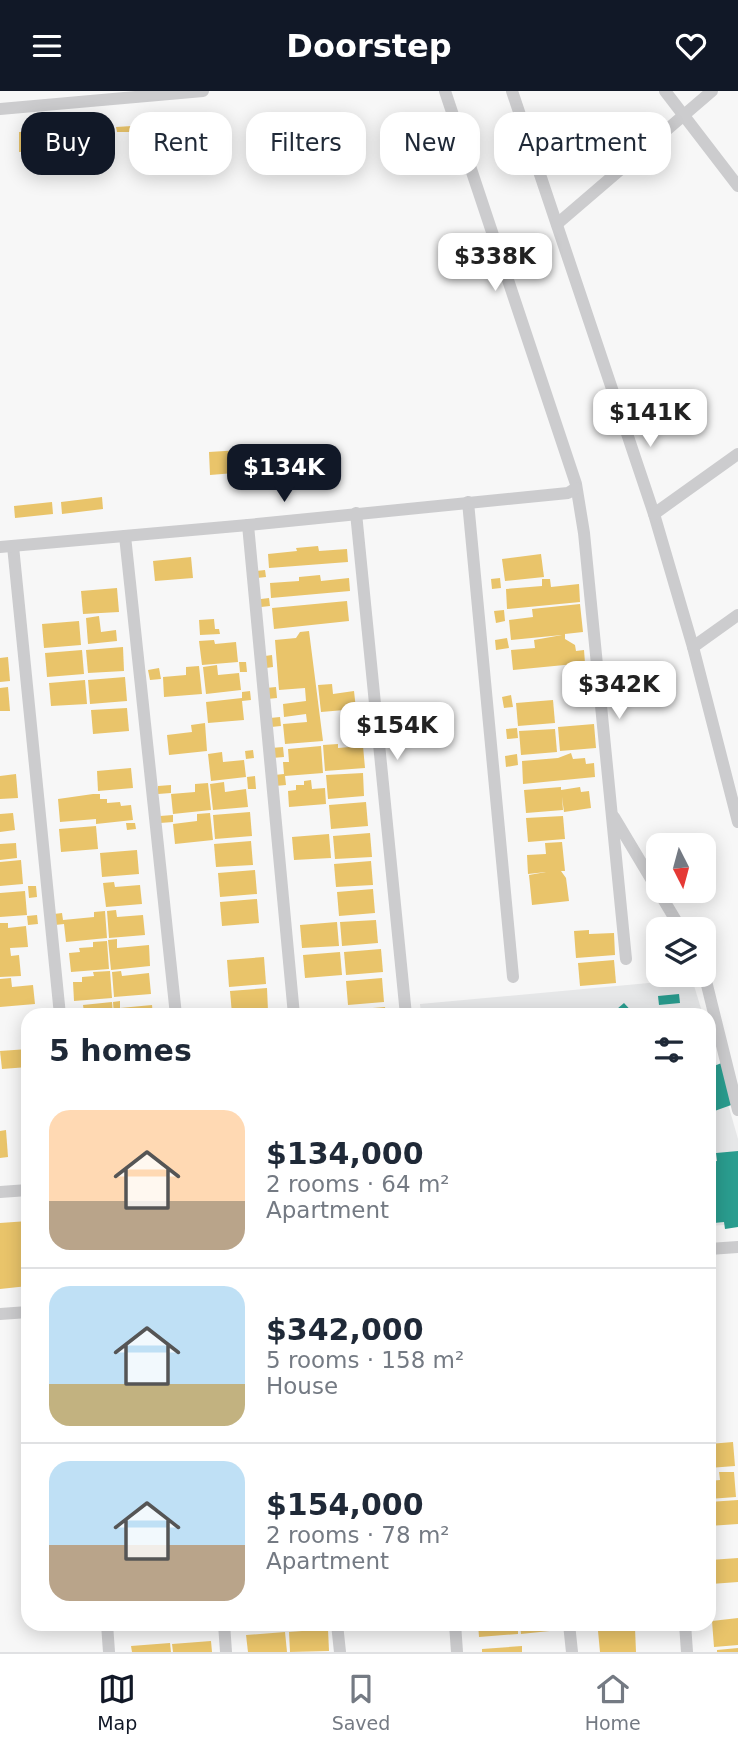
<!DOCTYPE html>
<html lang="en">
<head>
<meta charset="utf-8">
<style>
  :root { --surface:#fff; --page:#f6f6f7; --text:#1f2937; --muted:#747a83; --line:#e0e1e3; --accent:#111827 }
  body { margin:0; font-family:"DejaVu Sans",sans-serif; background:var(--page); color:var(--text); height:100vh; display:flex; flex-direction:column; font-size:26px; white-space:nowrap }
  * { box-sizing:border-box; margin:0 }
  p { font-size:23px; color:var(--muted) }
  .icon { flex:none; width:38px; height:38px; fill:none; stroke:currentColor; stroke-width:2; stroke-linecap:round; stroke-linejoin:round }
  .map { position:relative; flex:1; overflow:hidden }
  .side { position:absolute; left:21px; top:917px; width:695px; height:623px; display:flex; flex-direction:column; background:var(--surface); border-radius:21px; box-shadow:0 4px 18px #0003 }
  .side>* { flex:none }
  .hud { position:absolute; left:21px; top:21px; width:696px; height:63px; display:flex; gap:14px }
  .needle { width:46px; rotate:174deg }
  .fabs { position:absolute; left:646px; top:742px; display:grid; gap:14px }
  .fabs a { display:grid; place-items:center; width:70px; height:70px; border-radius:14px; background:var(--surface); box-shadow:0 4px 18px #0003; font-size:35px }
  .price { position:absolute; translate:-50% -60px; padding:0 16px; border-radius:14px; background:#fff; color:#222; font-size:23px; line-height:46px; filter:drop-shadow(0 2px 4px #0008) }
  .price::after { content:''; position:absolute; left:50%; top:42px; width:21px; height:16px; margin-left:-10px; background:inherit; clip-path:polygon(0 0,100% 0,50% 100%) }
  .price.current { background:var(--accent); color:#fff }
  ul { padding:0; list-style:none }
  li { display:flex; align-items:center; gap:21px; height:175px; padding:0 28px }
  li+li { border-top:2px solid var(--line) }
  li span { display:grid; place-items:center; flex:none; width:196px; height:140px; border-radius:21px; color:#555 }
  li>.icon { margin-inline-start:auto }
  span .icon { width:84px; height:84px; fill:#fffc; stroke-width:1 }
  li b { font-size:30px }
  h2 { display:flex; justify-content:space-between; align-items:center; height:84px; padding:0 28px; font-size:30px }
  .tag { padding:0 24px; border-radius:21px; background:var(--surface); box-shadow:0 4px 18px #0003; font-size:24px; line-height:63px }
  .tag.current { background:var(--accent); color:#fff }
  header { display:flex; justify-content:space-between; align-items:center; height:91px; padding:0 28px; background:var(--accent); color:#fff; font-size:32px; font-weight:800 }
  .menu { display:flex; justify-content:space-around; align-items:center; height:98px; border-top:2px solid var(--line); background:var(--surface); font-size:19px; color:var(--muted) }
  .menu a { display:grid; justify-items:center; gap:4px }
  .menu .current { color:var(--accent) }
  .map>svg:first-child { display:block }
  .built { fill:#e6e7e8 }
  .homes { fill:#e9c46a }
  .schools { fill:#2a9d8f }
  .lines { fill:none; stroke-linecap:round; stroke-linejoin:round }
  .minor { stroke:#ccccce; stroke-width:12 }
</style>
</head>
<body>
<header><svg class="icon" aria-label="menu" viewBox="0 0 24 24"><path d="M4 6h16M4 12h16M4 18h16"/></svg>Doorstep<svg class="icon" aria-label="heart" viewBox="0 0 24 24"><path d="M12 20l-8-8c-3-5 5-10 8-4 3-6 11-1 8 4z"/></svg></header>
<div class="map">
<svg width="738" height="1561" viewBox="0 0 738 1561">
  <rect width="100%" height="100%" fill="#f7f7f7"/>
  <!-- built -->
  <g class="built">
    <path d="M 692,888 L 703,924 L 421,924 L 420,913 Z"/>
    <path d="M 709,946 L 738,1048 L 738,1133 L 709,1135 Z"/>
  </g>
  <!-- homes -->
  <g class="homes">
    <path d="M 152,33 L 153,38 L 138,39 L 138,34 Z"/>
    <path d="M 132,35 L 132,41 L 117,41 L 116,36 Z"/>
    <path d="M 39,40 L 40,60 L 19,61 L 19,41 Z"/>
    <path d="M 85,46 L 87,55 L 74,58 L 73,48 Z"/>
    <path d="M 257,358 L 259,380 L 210,384 L 209,361 Z"/>
    <path d="M 102,406 L 103,418 L 62,423 L 61,411 Z"/>
    <path d="M 52,411 L 53,423 L 15,427 L 14,415 Z"/>
    <path d="M 318,455 L 319,460 L 347,458 L 348,471 L 269,477 L 268,463 L 297,460 L 296,457 Z"/>
    <path d="M 541,463 L 544,486 L 505,490 L 502,468 Z"/>
    <path d="M 191,466 L 193,487 L 155,490 L 153,470 Z"/>
    <path d="M 265,479 L 266,486 L 257,487 L 256,480 Z"/>
    <path d="M 320,484 L 321,490 L 349,487 L 350,500 L 271,507 L 270,492 L 299,490 L 299,486 Z"/>
    <path d="M 500,487 L 501,497 L 492,498 L 491,488 Z"/>
    <path d="M 542,488 L 550,488 L 551,496 L 579,493 L 580,511 L 507,518 L 506,498 L 542,495 Z"/>
    <path d="M 117,497 L 119,521 L 83,523 L 81,500 Z"/>
    <path d="M 269,507 L 270,515 L 261,516 L 261,508 Z"/>
    <path d="M 347,510 L 349,530 L 274,538 L 272,517 Z"/>
    <path d="M 580,513 L 583,541 L 565,543 L 565,548 L 575,554 L 576,560 L 584,559 L 585,572 L 513,579 L 511,559 L 535,557 L 534,549 L 562,544 L 511,549 L 509,529 L 533,526 L 532,518 Z"/>
    <path d="M 504,519 L 505,530 L 496,532 L 494,520 Z"/>
    <path d="M 99,525 L 101,541 L 116,539 L 117,550 L 88,553 L 86,527 Z"/>
    <path d="M 214,528 L 215,538 L 219,538 L 220,543 L 200,544 L 199,529 Z"/>
    <path d="M 79,530 L 81,554 L 44,557 L 42,533 Z"/>
    <path d="M 309,540 L 323,650 L 285,653 L 283,633 L 307,631 L 306,623 L 284,626 L 283,613 L 306,610 L 305,597 L 279,599 L 275,549 L 296,547 L 300,541 Z"/>
    <path d="M 507,547 L 509,557 L 496,559 L 495,549 Z"/>
    <path d="M 214,549 L 215,553 L 236,551 L 238,571 L 202,574 L 199,550 Z"/>
    <path d="M 123,556 L 124,580 L 88,582 L 86,559 Z"/>
    <path d="M 82,559 L 84,583 L 47,586 L 45,562 Z"/>
    <path d="M 272,564 L 273,576 L 266,577 L 265,565 Z"/>
    <path d="M 8,566 L 10,590 L 0,591 L 0,567 Z"/>
    <path d="M 239,571 L 246,571 L 247,581 L 240,581 Z"/>
    <path d="M 217,574 L 218,584 L 239,582 L 241,599 L 206,603 L 203,576 Z"/>
    <path d="M 199,575 L 202,603 L 164,606 L 163,586 L 186,584 L 186,576 Z"/>
    <path d="M 159,577 L 161,588 L 150,589 L 148,579 Z"/>
    <path d="M 125,586 L 127,610 L 90,613 L 88,589 Z"/>
    <path d="M 85,589 L 87,613 L 51,615 L 49,592 Z"/>
    <path d="M 332,593 L 333,603 L 354,600 L 356,618 L 321,621 L 318,594 Z"/>
    <path d="M 8,596 L 10,620 L 0,620 L 0,597 Z"/>
    <path d="M 276,596 L 277,607 L 267,608 L 266,597 Z"/>
    <path d="M 250,600 L 251,609 L 242,610 L 244,629 L 208,632 L 206,611 L 242,607 L 242,601 Z"/>
    <path d="M 511,604 L 513,616 L 504,617 L 502,606 Z"/>
    <path d="M 553,609 L 555,632 L 518,635 L 516,612 Z"/>
    <path d="M 127,617 L 129,640 L 93,643 L 91,619 Z"/>
    <path d="M 280,626 L 281,635 L 271,636 L 270,627 Z"/>
    <path d="M 205,632 L 207,660 L 169,664 L 167,644 L 192,641 L 191,634 Z"/>
    <path d="M 594,633 L 596,657 L 560,660 L 558,636 Z"/>
    <path d="M 517,637 L 518,647 L 507,648 L 506,638 Z"/>
    <path d="M 555,638 L 557,661 L 521,664 L 519,640 Z"/>
    <path d="M 338,653 L 338,657 L 363,655 L 365,677 L 325,680 L 323,654 Z"/>
    <path d="M 321,655 L 323,682 L 285,685 L 286,694 L 275,695 L 274,684 L 284,683 L 283,671 L 289,671 L 288,658 Z"/>
    <path d="M 283,656 L 284,666 L 272,667 L 271,657 Z"/>
    <path d="M 253,659 L 254,667 L 246,668 L 245,660 Z"/>
    <path d="M 222,661 L 223,671 L 244,669 L 246,686 L 211,690 L 208,663 Z"/>
    <path d="M 571,662 L 573,668 L 585,667 L 586,673 L 594,672 L 595,686 L 523,693 L 522,670 L 558,667 Z"/>
    <path d="M 517,663 L 518,674 L 506,676 L 505,665 Z"/>
    <path d="M 131,677 L 133,697 L 98,700 L 97,680 Z"/>
    <path d="M 363,682 L 364,705 L 328,708 L 326,684 Z"/>
    <path d="M 16,683 L 18,707 L 0,708 L 0,685 Z"/>
    <path d="M 255,685 L 256,698 L 248,698 L 247,686 Z"/>
    <path d="M 311,689 L 312,698 L 325,697 L 326,713 L 289,716 L 288,700 L 296,699 L 296,694 L 304,694 L 304,690 Z"/>
    <path d="M 224,691 L 225,701 L 246,698 L 248,716 L 213,719 L 210,693 Z"/>
    <path d="M 208,692 L 211,719 L 173,723 L 171,703 L 195,701 L 195,693 Z"/>
    <path d="M 171,694 L 171,702 L 158,703 L 158,695 Z"/>
    <path d="M 561,696 L 561,699 L 580,696 L 581,701 L 589,700 L 591,717 L 564,721 L 562,706 L 563,719 L 526,722 L 524,699 Z"/>
    <path d="M 93,703 L 100,703 L 100,708 L 107,708 L 107,712 L 120,711 L 121,715 L 131,714 L 133,729 L 96,733 L 96,728 L 60,731 L 58,708 Z"/>
    <path d="M 366,711 L 368,735 L 331,738 L 329,714 Z"/>
    <path d="M 250,721 L 252,745 L 215,748 L 213,724 Z"/>
    <path d="M 13,722 L 15,739 L 0,741 L 0,723 Z"/>
    <path d="M 210,722 L 213,749 L 175,753 L 173,733 L 197,730 L 197,723 Z"/>
    <path d="M 173,724 L 173,731 L 160,732 L 160,725 Z"/>
    <path d="M 563,725 L 565,748 L 528,751 L 526,727 Z"/>
    <path d="M 126,732 L 135,732 L 136,738 L 127,739 Z"/>
    <path d="M 96,735 L 98,758 L 61,761 L 59,738 Z"/>
    <path d="M 370,742 L 372,766 L 335,768 L 333,745 Z"/>
    <path d="M 329,743 L 331,767 L 294,769 L 292,746 Z"/>
    <path d="M 251,750 L 253,774 L 216,776 L 214,753 Z"/>
    <path d="M 562,751 L 565,780 L 561,780 L 566,787 L 569,810 L 532,814 L 529,784 L 546,781 L 528,783 L 527,764 L 546,763 L 545,752 Z"/>
    <path d="M 16,752 L 17,767 L 0,769 L 0,753 Z"/>
    <path d="M 137,759 L 139,783 L 102,786 L 100,762 Z"/>
    <path d="M 21,769 L 23,793 L 0,795 L 0,771 Z"/>
    <path d="M 371,770 L 373,794 L 336,796 L 334,773 Z"/>
    <path d="M 255,779 L 257,803 L 220,806 L 218,782 Z"/>
    <path d="M 114,791 L 115,796 L 140,794 L 142,813 L 106,816 L 103,792 Z"/>
    <path d="M 28,795 L 36,795 L 37,806 L 29,807 Z"/>
    <path d="M 373,798 L 375,822 L 339,825 L 337,801 Z"/>
    <path d="M 25,800 L 27,824 L 0,826 L 0,802 Z"/>
    <path d="M 257,808 L 259,832 L 222,835 L 220,811 Z"/>
    <path d="M 116,819 L 117,826 L 143,824 L 145,844 L 109,847 L 107,820 Z"/>
    <path d="M 105,820 L 107,847 L 66,851 L 64,833 L 55,834 L 54,823 L 62,822 L 63,829 L 94,826 L 94,821 Z"/>
    <path d="M 37,824 L 38,833 L 28,834 L 27,825 Z"/>
    <path d="M 376,829 L 378,852 L 342,855 L 340,831 Z"/>
    <path d="M 337,831 L 339,855 L 302,857 L 300,834 Z"/>
    <path d="M 0,832 L 8,832 L 8,837 L 26,835 L 28,856 L 10,857 L 11,865 L 19,864 L 21,885 L 0,886 Z"/>
    <path d="M 589,839 L 589,843 L 614,842 L 615,864 L 576,867 L 574,840 Z"/>
    <path d="M 117,848 L 117,857 L 149,854 L 150,875 L 111,879 L 108,849 Z"/>
    <path d="M 107,850 L 109,878 L 71,881 L 69,862 L 80,861 L 79,857 L 93,856 L 93,851 Z"/>
    <path d="M 381,858 L 383,881 L 346,884 L 344,861 Z"/>
    <path d="M 340,861 L 342,884 L 305,887 L 303,864 Z"/>
    <path d="M 264,866 L 266,893 L 229,896 L 227,869 Z"/>
    <path d="M 614,869 L 616,892 L 580,895 L 578,872 Z"/>
    <path d="M 110,880 L 112,907 L 74,910 L 73,891 L 82,891 L 82,886 L 94,885 L 93,881 Z"/>
    <path d="M 121,880 L 122,885 L 149,882 L 151,903 L 114,906 L 112,881 Z"/>
    <path d="M 11,887 L 12,896 L 33,894 L 35,913 L 0,916 L 0,888 Z"/>
    <path d="M 382,887 L 384,911 L 348,914 L 346,890 Z"/>
    <path d="M 267,897 L 268,920 L 232,923 L 230,900 Z"/>
    <path d="M 120,910 L 120,917 L 152,914 L 153,924 L 114,924 L 113,911 Z"/>
    <path d="M 112,911 L 113,924 L 75,924 L 75,921 L 84,921 L 83,914 Z"/>
    <path d="M 385,916 L 386,924 L 349,924 L 348,919 Z"/>
    <path d="M 344,918 L 345,924 L 308,924 L 308,921 Z"/>
    <path d="M 28,958 L 28,976 L 2,978 L 0,960 Z"/>
    <path d="M 6,1039 L 8,1066 L 0,1067 L 0,1040 Z"/>
    <path d="M 28,1130 L 28,1195 L 0,1198 L 0,1132 Z"/>
    <path d="M 733,1351 L 735,1375 L 709,1377 L 709,1353 Z"/>
    <path d="M 719,1381 L 734,1381 L 736,1406 L 709,1408 L 709,1390 L 720,1389 Z"/>
    <path d="M 738,1409 L 738,1433 L 709,1435 L 709,1411 Z"/>
    <path d="M 738,1467 L 738,1491 L 711,1493 L 710,1469 Z"/>
    <path d="M 738,1527 L 738,1554 L 714,1556 L 712,1530 Z"/>
    <path d="M 478,1533 L 518,1533 L 518,1543 L 479,1546 Z"/>
    <path d="M 520,1533 L 558,1533 L 559,1539 L 521,1543 Z"/>
    <path d="M 635,1537 L 636,1561 L 600,1561 L 598,1540 Z"/>
    <path d="M 328,1538 L 329,1560 L 290,1561 L 289,1541 Z"/>
    <path d="M 285,1541 L 287,1561 L 248,1561 L 246,1544 Z"/>
    <path d="M 211,1550 L 212,1561 L 173,1561 L 172,1553 Z"/>
    <path d="M 170,1552 L 171,1561 L 132,1561 L 131,1555 Z"/>
    <path d="M 522,1555 L 522,1561 L 482,1561 L 482,1558 Z"/>
    <path d="M 738,1557 L 738,1561 L 717,1561 L 717,1559 Z"/>
  </g>
  <!-- schools -->
  <g class="schools">
    <path d="M 679,903 L 680,912 L 659,914 L 658,905 Z"/>
    <path d="M 624,912 L 635,924 L 610,924 Z"/>
    <path d="M 724,971 L 734,1013 L 709,1022 L 709,977 Z"/>
    <path d="M 738,1060 L 738,1136 L 725,1138 L 724,1131 L 714,1132 L 709,1071 L 717,1070 L 716,1062 Z"/>
  </g>
  <g class="lines">
    <!-- minor -->
    <g class="minor">
      <path d="M 445,0 L 576,393 L 584,442 L 626,868"/>
      <path d="M 512,0 L 654,423 L 693,556 L 738,731"/>
      <path d="M 665,0 L 738,95"/>
      <path d="M 0,18 L 203,0"/>
      <path d="M 557,133 L 712,0"/>
      <path d="M 468,411 L 513,886"/>
      <path d="M 356,422 L 406,924"/>
      <path d="M 654,423 L 738,363"/>
      <path d="M 248,434 L 294,924"/>
      <path d="M 125,445 L 176,924"/>
      <path d="M 13,455 L 60,924"/>
      <path d="M 0,456 L 248,434 L 568,402 L 576,397"/>
      <path d="M 693,556 L 738,524"/>
      <path d="M 614,726 L 681,838"/>
      <path d="M 704,882 L 738,1019"/>
      <path d="M 0,1101 L 28,1099"/>
      <path d="M 709,1158 L 738,1156"/>
      <path d="M 0,1223 L 28,1221"/>
      <path d="M 107,1533 L 109,1561"/>
      <path d="M 224,1533 L 226,1561"/>
      <path d="M 337,1533 L 340,1561"/>
      <path d="M 455,1533 L 457,1561"/>
      <path d="M 569,1533 L 572,1561"/>
      <path d="M 685,1533 L 687,1561"/>
    </g>
  </g>
</svg>
<div class="fabs">
<a><svg class="needle" viewBox="-14 -14 28 28"><path d="M0-13l5 13h-10z" fill="#e53935"/><path d="M0 13l5-13h-10z" fill="#747a83"/></svg></a>
<a><svg class="icon" aria-label="layers" viewBox="0 0 24 24"><path d="M12 4l9 5-9 5-9-5zM3 14l9 5 9-5"/></svg></a>
</div>
<b class="price" style="left:495px;top:202px">$338K</b>
<b class="price" style="left:650px;top:358px">$141K</b>
<b class="price current" style="left:284px;top:413px">$134K</b>
<b class="price" style="left:619px;top:630px">$342K</b>
<b class="price" style="left:397px;top:671px">$154K</b>
<div class="hud">
<a class="tag current">Buy</a>
<a class="tag">Rent</a>
<a class="tag">Filters</a>
<a class="tag">New</a>
<a class="tag">Apartment</a>
</div>
<section class="side">
<h2>5 homes<svg class="icon" aria-label="filters" viewBox="0 0 24 24"><path d="M4 7h16M4 17h16"/><circle cx="9" cy="7" r="2"/><circle cx="15" cy="17" r="2"/></svg></h2>
<ul>
<li><span style="background:linear-gradient(#ffd9b3 65%,#b9a48a 0)"><svg class="icon" aria-label="home" viewBox="0 0 24 24"><path d="M3 11l9-7 9 7M6 9v11h12V9"/></svg></span><div><b>$134,000</b><p>2 rooms · 64 m²</p><p>Apartment</p></div></li>
<li><span style="background:linear-gradient(#bfe0f5 70%,#c2b280 0)"><svg class="icon" aria-label="home" viewBox="0 0 24 24"><path d="M3 11l9-7 9 7M6 9v11h12V9"/></svg></span><div><b>$342,000</b><p>5 rooms · 158 m²</p><p>House</p></div></li>
<li><span style="background:linear-gradient(#bfe0f5 60%,#b9a48a 0)"><svg class="icon" aria-label="home" viewBox="0 0 24 24"><path d="M3 11l9-7 9 7M6 9v11h12V9"/></svg></span><div><b>$154,000</b><p>2 rooms · 78 m²</p><p>Apartment</p></div></li>
</ul>
</section>
</div>
<nav class="menu">
<a class="current"><svg class="icon" aria-label="map" viewBox="0 0 24 24"><path d="M3 6l6-2 6 2 6-2v14l-6 2-6-2-6 2zM9 4v14M15 6v14"/></svg>Map</a>
<a><svg class="icon" aria-label="saved" viewBox="0 0 24 24"><path d="M7 4h10v16l-5-4-5 4z"/></svg>Saved</a>
<a><svg class="icon" aria-label="home" viewBox="0 0 24 24"><path d="M3 11l9-7 9 7M6 9v11h12V9"/></svg>Home</a>
</nav>
</body>
</html>
